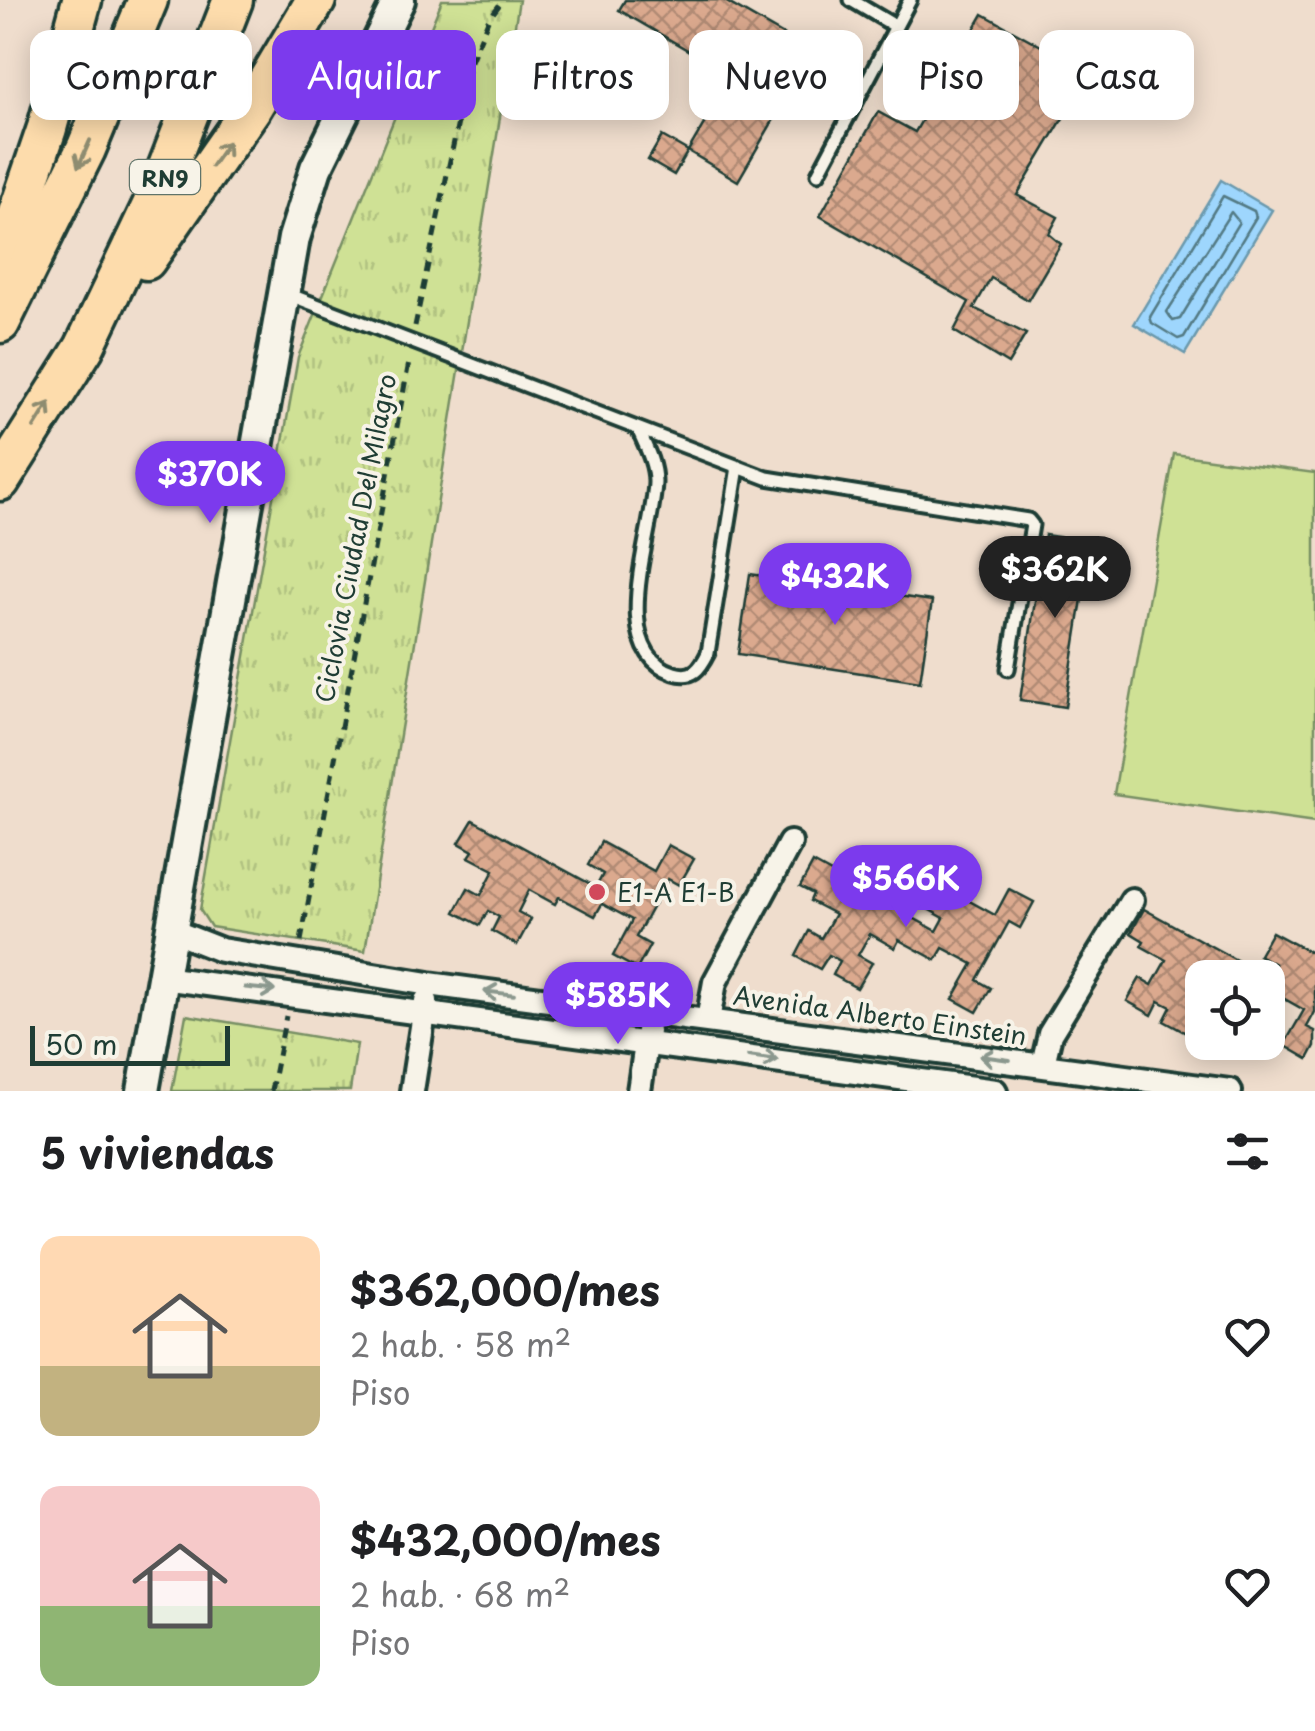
<!DOCTYPE html>
<html lang="es">
<head>
<meta charset="utf-8">
<style>
  :root { --surface:#fff; --page:#f2f2f2; --text:#202124; --muted:#757577; --accent:#7c3aed }
  body { margin:0; font-family:"Playpen Sans",sans-serif; background:var(--page); color:var(--text); height:100vh; display:flex; flex-direction:column; font-size:38px; white-space:nowrap }
  * { box-sizing:border-box; margin:0 }
  p { font-size:32px; color:var(--muted) }
  .icon { flex:none; width:55px; height:55px; fill:none; stroke:currentColor; stroke-width:2; stroke-linecap:round; stroke-linejoin:round }
  .map { position:relative; height:1091px; overflow:hidden }
  .side { display:flex; flex-direction:column; background:var(--surface); flex:1 }
  .side>* { flex:none }
  .guide { position:absolute; left:30px; top:30px; width:1255px; height:90px; display:flex; gap:20px }
  .tools { position:absolute; left:1185px; top:960px; display:grid; gap:20px }
  .tools a { display:grid; place-items:center; width:100px; height:100px; border-radius:20px; background:var(--surface); box-shadow:0 5px 25px #0003; font-size:50px }
  .scale { position:absolute; left:30px; bottom:25px; width:200px; box-sizing:border-box; padding-left:10px; border:5px solid #1f3d34; border-top:0; font-size:28px; line-height:35px; white-space:nowrap; color:#1f3d34; -webkit-text-stroke:8px #f7f3e8; paint-order:stroke }
  .price { position:absolute; translate:-50% -85px; padding:0 22px; border-radius:35px; background:var(--accent); color:#fff; font-size:32px; line-height:65px; filter:drop-shadow(0 2px 5px #0008) }
  .price::after { content:''; position:absolute; left:50%; top:60px; width:30px; height:22px; margin-left:-15px; background:inherit; clip-path:polygon(0 0,100% 0,50% 100%) }
  .price.selected { background:#222; color:#fff }
  ul { padding:0; list-style:none }
  li { display:flex; align-items:center; gap:30px; height:250px; padding:0 40px }
  li span { display:grid; place-items:center; flex:none; width:280px; height:200px; border-radius:20px; color:#555 }
  li>.icon { margin-inline-start:auto }
  span .icon { width:120px; height:120px; fill:#fffc; stroke-width:1 }
  li b { font-size:42px }
  h2 { display:flex; justify-content:space-between; align-items:center; height:120px; padding:0 40px; font-size:42px }
  .chip { padding:0 35px; border-radius:20px; background:var(--surface); box-shadow:0 5px 25px #0003; font-size:35px; line-height:90px }
  .chip.selected { background:var(--accent); color:#fff }
  .map>svg:first-child { display:block }
  .grass { fill:url(#grass-tufts); stroke:#778f64; stroke-width:2.5 }
  .garden { fill:#cfe195; stroke:#778f64; stroke-width:2.5 }
  .water { fill:#9ed6fd; stroke:#6b99ad; stroke-width:2.5 }
  .lines { fill:none; stroke-linecap:round; stroke-linejoin:round }
  .shore { stroke:#527a84; stroke-width:2.5 }
  .building { fill:url(#building-cross-hatch); stroke:#1f3d34; stroke-width:2.5 }
  .service-casing { stroke:#1f3d34; stroke-width:19 }
  .minor-casing { stroke:#1f3d34; stroke-width:30 }
  .tertiary-casing { stroke:#1f3d34; stroke-width:38 }
  .primary-casing { stroke:#1f3d34; stroke-width:45 }
  .path { stroke:#1f3d34; stroke-width:5; stroke-dasharray:10 8; stroke-linecap:butt }
  .service { stroke:#f7f3e8; stroke-width:11 }
  .minor { stroke:#f7f3e8; stroke-width:22 }
  .tertiary { stroke:#f7f3e8; stroke-width:30 }
  .primary { stroke:#fddcac; stroke-width:38 }
  .oneway { stroke:#8e8c70 }
  .oneway2 { stroke:#8b988e }
  .poi-dot { fill:#d1495b; stroke:#f7f3e8; stroke-width:4 }
  .labels { text-anchor:middle; dominant-baseline:central; stroke-width:8; stroke-linejoin:round; paint-order:stroke }
  .shield { fill:#f7f3e8; stroke:#60746a; stroke-width:2.5 }
  .shield-label { font-size:22px; font-weight:bold; fill:#1f3d34 }
  .street-label { font-size:25px; fill:#1f3d34; stroke:#f7f3e8 }
  .poi-label { font-size:25px; fill:#1f3d34; stroke:#f7f3e8; text-anchor:start }
</style>
</head>
<body>
<div class="map">
<svg width="1315" height="1091" viewBox="0 0 1315 1091">
  <defs>
    <pattern id="grass-tufts" width="24" height="20" patternUnits="userSpaceOnUse" patternTransform="scale(2.5)"><rect width="24" height="20" fill="#cfe195"/><path d="M3 7l-1-3M5 7V3M7 7l1-3M15 17l-1-3M17 17v-4M19 17l1-3" fill="none" stroke="#b1c281"/></pattern>
    <pattern id="building-cross-hatch" width="8" height="8" patternUnits="userSpaceOnUse" patternTransform="scale(2.5)"><rect width="8" height="8" fill="#dba98e"/><path d="M0 0l8 8M0 8l8-8" fill="none" stroke="#b18b75"/></pattern>
  </defs>
  <rect width="100%" height="100%" fill="#efddcd"/>
  <filter id="ink" filterUnits="userSpaceOnUse"><feTurbulence type="fractalNoise" baseFrequency=".01" numOctaves="2"/><feDisplacementMap in="SourceGraphic" scale="20" xChannelSelector="R" yChannelSelector="G"/><feConvolveMatrix kernelMatrix="1 2 1 2 8 2 1 2 1" color-interpolation-filters="sRGB"/></filter>
  <g filter="url(#ink)">
    <!-- grass -->
    <g class="grass">
      <path d="M 442,0 L 519,0 L 365,951 L 211,927 L 200,910 L 298,357 Z"/>
      <path d="M 186,1015 L 357,1044 L 350,1091 L 172,1091 Z"/>
    </g>
    <!-- garden -->
    <path class="garden" d="M 1174,454 L 1315,473 L 1315,823 L 1114,794 Z"/>
    <!-- water -->
    <path class="water" d="M 1221,180 L 1272,210 L 1185,354 L 1134,324 Z"/>
    <g class="lines">
      <!-- shore -->
      <g class="shore">
        <path d="M 1223,196 L 1254,211 L 1256,217 L 1184,337 L 1178,339 L 1152,323 L 1150,317 Z"/>
        <path d="M 1231,212 L 1239,222 L 1180,319 L 1173,321 L 1167,312 Z"/>
      </g>
    </g>
    <!-- building -->
    <g class="building">
      <path d="M 625,0 L 723,0 L 813,52 L 738,181 L 688,151 L 732,76 L 619,10 Z"/>
      <path d="M 983,14 L 1090,73 L 1017,195 L 1058,217 L 1049,234 L 1061,244 L 1028,300 L 991,278 L 974,308 L 1026,334 L 1008,364 L 954,331 L 969,302 L 820,216 L 878,112 L 915,132 Z"/>
      <path d="M 662,136 L 688,151 L 674,175 L 648,160 Z"/>
      <path d="M 1045,535 L 1091,542 L 1065,707 L 1020,700 Z"/>
      <path d="M 750,574 L 932,601 L 920,682 L 738,654 Z"/>
      <path d="M 473,820 L 596,887 L 603,874 L 588,865 L 601,842 L 654,871 L 668,845 L 694,859 L 679,885 L 668,879 L 636,937 L 650,945 L 637,969 L 613,956 L 632,920 L 602,904 L 595,916 L 559,897 L 555,904 L 529,890 L 518,912 L 531,919 L 517,945 L 492,931 L 499,917 L 488,911 L 480,925 L 455,912 L 468,888 L 481,895 L 494,870 L 469,857 L 473,851 L 459,843 Z"/>
      <path d="M 813,863 L 937,931 L 944,918 L 928,909 L 942,886 L 995,915 L 1009,889 L 1034,902 L 1020,928 L 1009,922 L 977,980 L 991,988 L 977,1012 L 953,999 L 973,964 L 943,948 L 936,960 L 899,940 L 895,948 L 870,934 L 858,955 L 872,963 L 857,988 L 833,975 L 840,961 L 829,955 L 820,969 L 796,956 L 809,931 L 821,938 L 835,914 L 810,901 L 813,894 L 800,887 Z"/>
      <path d="M 1144,909 L 1267,977 L 1275,964 L 1259,955 L 1272,932 L 1315,955 L 1315,1012 L 1307,1027 L 1315,1031 L 1315,1046 L 1308,1059 L 1284,1045 L 1304,1010 L 1274,993 L 1268,1005 L 1268,978 L 1202,978 L 1189,1001 L 1202,1009 L 1188,1034 L 1164,1021 L 1171,1007 L 1159,1001 L 1152,1015 L 1127,1001 L 1140,978 L 1152,985 L 1166,960 L 1141,946 L 1144,941 L 1131,933 Z"/>
    </g>
    <g class="lines">
      <defs>
        <g id="service">
          <path d="M 851,0 L 895,26"/>
          <path d="M 818,174 L 910,0"/>
          <path d="M 285,293 L 767,478 L 1028,520 L 1032,525 L 1008,669"/>
          <path d="M 639,431 C 646,447 655,464 655,482 C 654,533 605,650 674,673 C 693,679 700,669 708,653 L 738,467"/>
        </g>
        <g id="minor">
          <path d="M 170,930 L 221,950 L 429,984 L 1230,1091"/>
          <path d="M 163,978 L 995,1091"/>
          <path d="M 708,1020 L 715,982 L 790,843"/>
          <path d="M 1043,1064 L 1050,1034 L 1132,900"/>
          <path d="M 412,1091 L 426,1001"/>
          <path d="M 639,1091 L 648,1031"/>
        </g>
        <path id="tertiary" d="M 143,1091 L 294,238 L 316,168 L 399,0"/>
        <g id="primary">
          <path d="M 146,260 L 251,109 L 316,0"/>
          <path d="M 0,266 L 47,128 L 82,0"/>
          <path d="M 0,323 L 86,149 L 148,0"/>
          <path d="M 0,481 L 84,348 L 157,195 L 233,0"/>
        </g>
      </defs>
      <!-- service casing -->
      <use href="#service" class="service-casing"/>
      <!-- minor casing -->
      <use href="#minor" class="minor-casing"/>
      <!-- tertiary casing -->
      <use href="#tertiary" class="tertiary-casing"/>
      <!-- primary casing -->
      <use href="#primary" class="primary-casing"/>
      <!-- path -->
      <g class="path">
        <path d="M 415,326 L 471,61 L 488,20 L 503,0"/>
        <path d="M 301,941 L 410,357"/>
        <path d="M 271,1091 L 286,1016"/>
      </g>
      <!-- service -->
      <use href="#service" class="service"/>
      <!-- minor -->
      <use href="#minor" class="minor"/>
      <!-- tertiary -->
      <use href="#tertiary" class="tertiary"/>
      <!-- primary -->
      <use href="#primary" class="primary"/>
    </g>
    <!-- one-way arrows -->
    <defs><path id="oneway-shaft" d="M-6 0H5M1.5-3L5.5 0L1.5 3" fill="none" stroke-width="1.6" stroke-linecap="round" stroke-linejoin="round" transform="scale(2.5)"/></defs>
    <g class="oneway">
      <use href="#oneway-shaft" transform="translate(84 154) rotate(114)"/>
      <use href="#oneway-shaft" transform="translate(220 154) rotate(-55)"/>
      <use href="#oneway-shaft" transform="translate(42 415) rotate(-58)"/>
    </g>
    <g class="oneway2">
      <use href="#oneway-shaft" transform="translate(260 989) rotate(6)"/>
      <use href="#oneway-shaft" transform="translate(499 993) rotate(-173)"/>
      <use href="#oneway-shaft" transform="translate(763 1058) rotate(8)"/>
      <use href="#oneway-shaft" transform="translate(995 1058) rotate(-172)"/>
    </g>
  </g>
  <!-- markers -->
  <circle class="poi-dot" cx="597" cy="892" r="10"/>
  <g class="labels">
    <!-- shield labels -->
    <rect class="shield" x="130" y="160" width="70" height="34" rx="8"/>
    <g class="shield-label">
      <text x="165" y="177">RN9</text>
    </g>
    <!-- street labels -->
    <g class="street-label">
      <text transform="translate(355 538) rotate(-79)">Ciclovia Ciudad Del Milagro</text>
      <text transform="translate(880 1015) rotate(8)">Avenida Alberto Einstein</text>
    </g>
    <!-- poi labels -->
    <g class="poi-label">
      <text x="617" y="892">E1-A E1-B</text>
    </g>
  </g>
</svg>
<div class="tools">
<a><svg class="icon" aria-label="locate" viewBox="0 0 24 24"><circle cx="12" cy="12" r="6"/><path d="M12 2v4M12 18v4M2 12h4M18 12h4"/></svg></a>
</div>
<div class="scale">50 m</div>
<b class="price" style="left:210px;top:526px">$370K</b>
<b class="price selected" style="left:1055px;top:621px">$362K</b>
<b class="price" style="left:835px;top:628px">$432K</b>
<b class="price" style="left:906px;top:930px">$566K</b>
<b class="price" style="left:618px;top:1047px">$585K</b>
<div class="guide">
<a class="chip">Comprar</a>
<a class="chip selected">Alquilar</a>
<a class="chip">Filtros</a>
<a class="chip">Nuevo</a>
<a class="chip">Piso</a>
<a class="chip">Casa</a>
</div>
</div>
<section class="side">
<h2>5 viviendas<svg class="icon" aria-label="filters" viewBox="0 0 24 24"><path d="M4 7h16M4 17h16"/><circle cx="9" cy="7" r="2"/><circle cx="15" cy="17" r="2"/></svg></h2>
<ul>
<li><span style="background:linear-gradient(#ffd9b3 65%,#c2b280 0)"><svg class="icon" aria-label="home" viewBox="0 0 24 24"><path d="M3 11l9-7 9 7M6 9v11h12V9"/></svg></span><div><b>$362,000/mes</b><p>2 hab. · 58 m²</p><p>Piso</p></div><svg class="icon" aria-label="heart" viewBox="0 0 24 24"><path d="M12 20l-8-8c-3-5 5-10 8-4 3-6 11-1 8 4z"/></svg></li>
<li><span style="background:linear-gradient(#f6c9c9 60%,#8fb573 0)"><svg class="icon" aria-label="home" viewBox="0 0 24 24"><path d="M3 11l9-7 9 7M6 9v11h12V9"/></svg></span><div><b>$432,000/mes</b><p>2 hab. · 68 m²</p><p>Piso</p></div><svg class="icon" aria-label="heart" viewBox="0 0 24 24"><path d="M12 20l-8-8c-3-5 5-10 8-4 3-6 11-1 8 4z"/></svg></li>
</ul>
</section>
</body>
</html>
